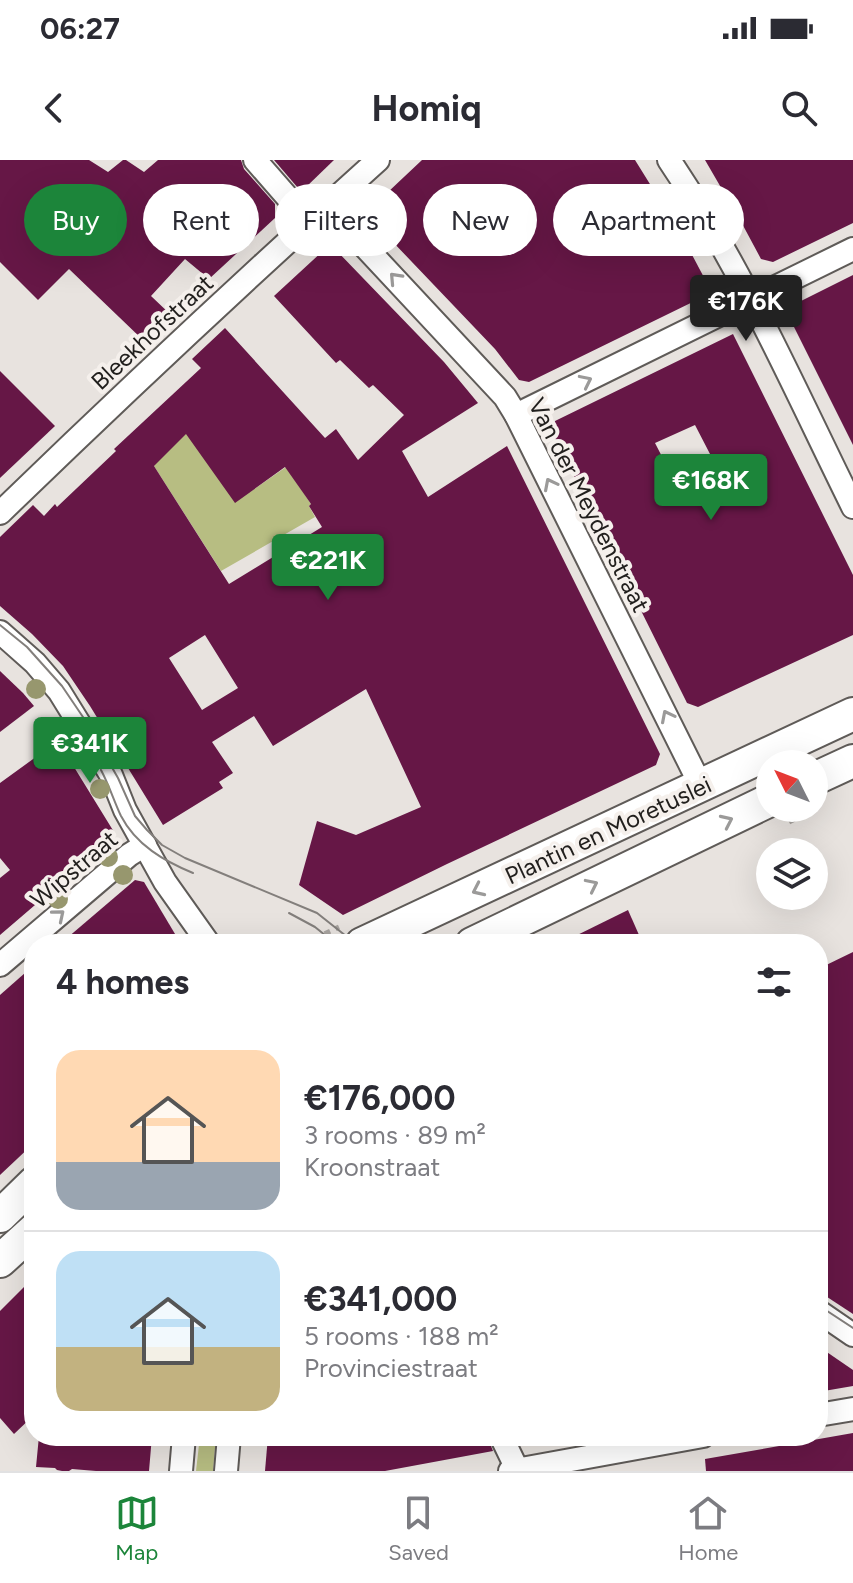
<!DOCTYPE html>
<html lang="en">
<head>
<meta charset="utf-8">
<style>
  :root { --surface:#fff; --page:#f2f2f3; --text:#2b2b33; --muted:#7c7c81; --line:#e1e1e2; --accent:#1c853a }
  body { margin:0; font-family:Figtree,sans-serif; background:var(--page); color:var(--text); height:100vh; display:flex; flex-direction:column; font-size:30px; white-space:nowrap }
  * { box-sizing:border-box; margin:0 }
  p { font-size:26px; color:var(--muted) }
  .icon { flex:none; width:44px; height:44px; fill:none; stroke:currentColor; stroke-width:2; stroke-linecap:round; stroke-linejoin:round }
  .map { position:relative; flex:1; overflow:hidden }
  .drawer { position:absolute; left:24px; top:774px; width:804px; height:512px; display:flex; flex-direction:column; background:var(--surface); border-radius:32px; box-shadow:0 8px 32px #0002 }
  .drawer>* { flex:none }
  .top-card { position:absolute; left:24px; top:24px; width:806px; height:72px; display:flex; gap:16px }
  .needle { width:52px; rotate:312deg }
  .tools { position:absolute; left:756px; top:590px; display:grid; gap:16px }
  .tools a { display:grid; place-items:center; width:72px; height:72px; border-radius:50%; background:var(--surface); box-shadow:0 8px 32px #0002; font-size:40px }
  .price { position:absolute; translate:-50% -68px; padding:0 18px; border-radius:8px; background:var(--accent); color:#fff; font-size:26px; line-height:52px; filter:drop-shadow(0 2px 4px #0008) }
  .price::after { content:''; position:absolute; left:50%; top:48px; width:24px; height:18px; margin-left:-12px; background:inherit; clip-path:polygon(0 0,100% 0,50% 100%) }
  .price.selected { background:#222; color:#fff }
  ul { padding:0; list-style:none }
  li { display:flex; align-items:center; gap:24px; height:200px; padding:0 32px }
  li+li { border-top:2px solid var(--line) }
  li span { display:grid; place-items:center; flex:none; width:224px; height:160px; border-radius:24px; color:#555 }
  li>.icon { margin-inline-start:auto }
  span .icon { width:96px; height:96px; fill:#fffc; stroke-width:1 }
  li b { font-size:34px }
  h2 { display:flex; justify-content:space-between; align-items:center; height:96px; padding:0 32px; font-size:34px }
  .chip { padding:0 28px; border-radius:36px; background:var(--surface); box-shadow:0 8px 32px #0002; font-size:28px; line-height:72px }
  .chip.selected { background:var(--accent); color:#fff }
  .status { display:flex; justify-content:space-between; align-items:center; height:56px; padding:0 40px; background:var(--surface); direction:ltr }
  .status svg { height:22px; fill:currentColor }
  header { display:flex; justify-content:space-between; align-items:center; height:104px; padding:0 32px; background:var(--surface); font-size:36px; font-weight:700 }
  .menu { display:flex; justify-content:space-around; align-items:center; height:112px; border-top:2px solid var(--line); background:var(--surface); font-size:22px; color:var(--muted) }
  .menu a { display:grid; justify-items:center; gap:4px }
  .menu .selected { color:var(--accent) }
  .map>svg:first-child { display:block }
  .green { fill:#b7bd82 }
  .building { fill:#661746; fill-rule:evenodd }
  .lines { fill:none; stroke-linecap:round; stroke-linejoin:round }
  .minor-casing { stroke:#5f5b58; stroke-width:26 }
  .secondary-casing { stroke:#5f5b58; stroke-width:36 }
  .path { stroke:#a8a4a0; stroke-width:5; stroke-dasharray:6 6; stroke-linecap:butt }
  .minor { stroke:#fff; stroke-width:22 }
  .secondary { stroke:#fff; stroke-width:32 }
  .tram { stroke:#837f7c; stroke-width:2 }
  .tree { fill:#97976e }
  .oneway { stroke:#9b9a99 }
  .labels { text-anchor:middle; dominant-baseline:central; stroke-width:8; stroke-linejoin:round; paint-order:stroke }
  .street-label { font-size:24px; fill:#211f1d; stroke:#f5f0ec }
</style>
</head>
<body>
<div class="status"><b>06:27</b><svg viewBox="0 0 49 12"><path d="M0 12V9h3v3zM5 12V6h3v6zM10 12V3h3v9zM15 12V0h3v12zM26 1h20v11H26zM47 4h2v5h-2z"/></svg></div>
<header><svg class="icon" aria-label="back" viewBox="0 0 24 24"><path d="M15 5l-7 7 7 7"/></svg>Homiq<svg class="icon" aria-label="search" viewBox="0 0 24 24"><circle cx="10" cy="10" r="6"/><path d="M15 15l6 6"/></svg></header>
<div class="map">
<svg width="853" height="1311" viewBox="0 0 853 1311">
  <rect width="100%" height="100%" fill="#e8e3df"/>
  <!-- green -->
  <g class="green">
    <path d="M 175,259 L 250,332 L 286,307 L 311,344 L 309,346 L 315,357 L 221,411 L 154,306 Z"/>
    <path d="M 200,1276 L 216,1276 L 213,1311 L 196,1311 Z"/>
  </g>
  <!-- building -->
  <g class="building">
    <path d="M 0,0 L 89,0 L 108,12 L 123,0 L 126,0 L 144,12 L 158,0 L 241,0 L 244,9 L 275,44 L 275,58 L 209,119 L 185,99 L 151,136 L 171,155 L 144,181 L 69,109 L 38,140 L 0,102 Z"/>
    <path d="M 274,0 L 334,0 L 304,29 L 298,28 Z"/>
    <path d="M 422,0 L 635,0 L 681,74 L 708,125 L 705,136 L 529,222 L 519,220 L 495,189 L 370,58 L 370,49 Z"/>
    <path d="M 705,0 L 853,0 L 853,63 L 773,102 L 761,99 L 724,30 L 723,31 Z"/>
    <path d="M 325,89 L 335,89 L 444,202 L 478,243 L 402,291 L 428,337 L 507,286 L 660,594 L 656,605 L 447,704 L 343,755 L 299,725 L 317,661 L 356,675 L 421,647 L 366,529 L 273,586 L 254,556 L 212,582 L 233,613 L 219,622 L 223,628 L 163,665 L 90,546 L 63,506 L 32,474 L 0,446 L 0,377 L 33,345 L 44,356 L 55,344 L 57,347 L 116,291 L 114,289 L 201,208 L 192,199 L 225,168 L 325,278 L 336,269 L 358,300 L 404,255 L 373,225 L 369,228 L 340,200 L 336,203 L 274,136 ZM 186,274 L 235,343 L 285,307 L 311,344 L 309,346 L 322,367 L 229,424 L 154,306 ZM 205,475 L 238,528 L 202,550 L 169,498 Z"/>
    <path d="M 853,115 L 853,285 L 785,149 Z"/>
    <path d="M 733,174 L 853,415 L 853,475 L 698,547 L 687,543 L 552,272 L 555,261 ZM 695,265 L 724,321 L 687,339 L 676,317 L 673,318 L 655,283 Z"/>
    <path d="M 0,211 L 55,266 L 0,318 Z"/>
    <path d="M 0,511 L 23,533 L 34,546 L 0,572 Z"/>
    <path d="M 58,581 L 114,672 L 112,679 L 0,775 L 0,718 L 10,710 L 0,698 L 0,623 Z"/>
    <path d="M 135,720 L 144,722 L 181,784 L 60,784 Z"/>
    <path d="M 628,750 L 643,784 L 559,784 Z"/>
    <path d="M 853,792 L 853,1154 L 818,1131 L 818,809 Z"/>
    <path d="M 34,805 L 34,983 L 0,1015 L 0,835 Z"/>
    <path d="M 34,1117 L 34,1255 L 14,1274 L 0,1258 L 0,1151 Z"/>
    <path d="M 818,1186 L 853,1210 L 853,1226 L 818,1232 Z"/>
    <path d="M 853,1273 L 853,1311 L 706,1311 L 705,1299 Z"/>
    <path d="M 39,1276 L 152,1276 L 149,1311 L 96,1311 L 72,1309 L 69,1311 L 62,1311 L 57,1310 L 55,1308 L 36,1307 Z"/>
    <path d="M 268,1276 L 487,1276 L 493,1291 L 385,1311 L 265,1311 Z"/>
  </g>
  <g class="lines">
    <defs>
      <g id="minor">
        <path d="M 255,0 L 289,39 L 320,53 L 352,73 L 505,237 L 516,255 L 701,626"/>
        <path d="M 669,0 C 742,108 795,230 853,347"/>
        <path d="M 516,255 L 853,89"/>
        <path d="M 0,353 C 124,233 250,115 378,0"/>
        <path d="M 0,472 L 35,503 L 59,531 L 111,615 L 125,650 L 165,722 L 209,784"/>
        <path d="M 0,805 L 129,695 L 145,685"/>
        <path d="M 818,1151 L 853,1175"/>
        <path d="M 818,1255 L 853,1249"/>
        <path d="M 501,1276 L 518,1311"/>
        <path d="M 181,1311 L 184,1276"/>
        <path d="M 226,1311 L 229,1276"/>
        <path d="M 510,1311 L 703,1276"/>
      </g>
      <g id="secondary">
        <path d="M 814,619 L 853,601"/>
        <path d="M 362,784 L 853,554"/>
        <path d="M 472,784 L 770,640"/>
        <path d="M 0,1056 L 34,1023"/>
        <path d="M 0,1101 L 34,1070"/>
      </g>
    </defs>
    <!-- minor casing -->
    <use href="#minor" class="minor-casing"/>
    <!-- secondary casing -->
    <use href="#secondary" class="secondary-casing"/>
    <!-- path -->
    <g class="path">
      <path d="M 789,662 L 816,648"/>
      <path d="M 303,784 L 339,767"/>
    </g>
    <!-- minor -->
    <use href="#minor" class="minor"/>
    <!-- secondary -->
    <use href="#secondary" class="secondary"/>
    <!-- tram -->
    <g class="tram">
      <path d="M 0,465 L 27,487 L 62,526 L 85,560 L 118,618 L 135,656 L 147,670 L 162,685 L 185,698 L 317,753 L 346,776 L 352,784"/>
      <path d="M 101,610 C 109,625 114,641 121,656 C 136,685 164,701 193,713"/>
      <path d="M 289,753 L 315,767 L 336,784"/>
      <path d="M 818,1145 L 853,1168"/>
    </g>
  </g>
  <!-- trees -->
  <g class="tree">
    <circle cx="36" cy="529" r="10"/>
    <circle cx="71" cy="582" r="10"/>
    <circle cx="100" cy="629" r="10"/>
    <circle cx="108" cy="697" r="10"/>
    <circle cx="123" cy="715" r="10"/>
    <circle cx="58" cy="739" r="10"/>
  </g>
  <!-- one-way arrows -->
  <defs><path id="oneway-chevron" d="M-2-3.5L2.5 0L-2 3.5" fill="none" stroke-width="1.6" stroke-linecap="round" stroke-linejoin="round" transform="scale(2)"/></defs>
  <g class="oneway">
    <use href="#oneway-chevron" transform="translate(395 118) rotate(-133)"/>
    <use href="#oneway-chevron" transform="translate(586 221) rotate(-26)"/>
    <use href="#oneway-chevron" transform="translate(550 324) rotate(-117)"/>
    <use href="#oneway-chevron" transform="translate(667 556) rotate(-117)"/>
    <use href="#oneway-chevron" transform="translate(727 661) rotate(-25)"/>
    <use href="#oneway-chevron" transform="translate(592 725) rotate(-26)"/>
    <use href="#oneway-chevron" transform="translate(478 730) rotate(155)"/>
    <use href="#oneway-chevron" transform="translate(59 755) rotate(-40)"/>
  </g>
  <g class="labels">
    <!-- street labels -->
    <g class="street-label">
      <text transform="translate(152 172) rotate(-43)">Bleekhofstraat</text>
      <text transform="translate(589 345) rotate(63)">Van der Meydenstraat</text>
      <text transform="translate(608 670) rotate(-25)">Plantin en Moretuslei</text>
      <text transform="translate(74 709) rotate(-40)">Wipstraat</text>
    </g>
  </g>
</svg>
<div class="tools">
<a><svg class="needle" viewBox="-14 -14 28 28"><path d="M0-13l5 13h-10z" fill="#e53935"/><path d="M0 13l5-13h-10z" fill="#7c7c81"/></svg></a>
<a><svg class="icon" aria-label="layers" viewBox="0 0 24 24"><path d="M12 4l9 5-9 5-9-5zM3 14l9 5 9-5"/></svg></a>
</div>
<b class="price selected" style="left:746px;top:183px">€176K</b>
<b class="price" style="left:711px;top:362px">€168K</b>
<b class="price" style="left:328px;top:442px">€221K</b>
<b class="price" style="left:90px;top:625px">€341K</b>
<div class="top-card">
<a class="chip selected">Buy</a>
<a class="chip">Rent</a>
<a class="chip">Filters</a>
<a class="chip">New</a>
<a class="chip">Apartment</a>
</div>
<section class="drawer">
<h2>4 homes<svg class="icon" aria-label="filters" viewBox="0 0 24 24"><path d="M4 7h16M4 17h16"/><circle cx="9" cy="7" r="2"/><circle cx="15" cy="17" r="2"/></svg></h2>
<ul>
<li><span style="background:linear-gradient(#ffd9b3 70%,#9aa5b1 0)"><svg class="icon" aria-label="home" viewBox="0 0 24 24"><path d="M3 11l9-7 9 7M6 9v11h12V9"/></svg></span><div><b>€176,000</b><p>3 rooms · 89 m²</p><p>Kroonstraat</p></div></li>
<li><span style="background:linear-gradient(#bfe0f5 60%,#c2b280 0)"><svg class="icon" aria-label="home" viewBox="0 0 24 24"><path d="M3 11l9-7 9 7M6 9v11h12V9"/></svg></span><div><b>€341,000</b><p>5 rooms · 188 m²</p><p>Provinciestraat</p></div></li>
</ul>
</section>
</div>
<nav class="menu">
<a class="selected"><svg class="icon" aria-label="map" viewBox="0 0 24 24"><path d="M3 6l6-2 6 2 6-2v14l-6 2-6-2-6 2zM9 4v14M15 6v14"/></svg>Map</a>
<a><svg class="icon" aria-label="saved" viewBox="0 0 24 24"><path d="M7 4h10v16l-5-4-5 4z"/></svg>Saved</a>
<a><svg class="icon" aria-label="home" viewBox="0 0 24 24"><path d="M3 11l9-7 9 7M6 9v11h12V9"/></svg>Home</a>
</nav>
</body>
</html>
